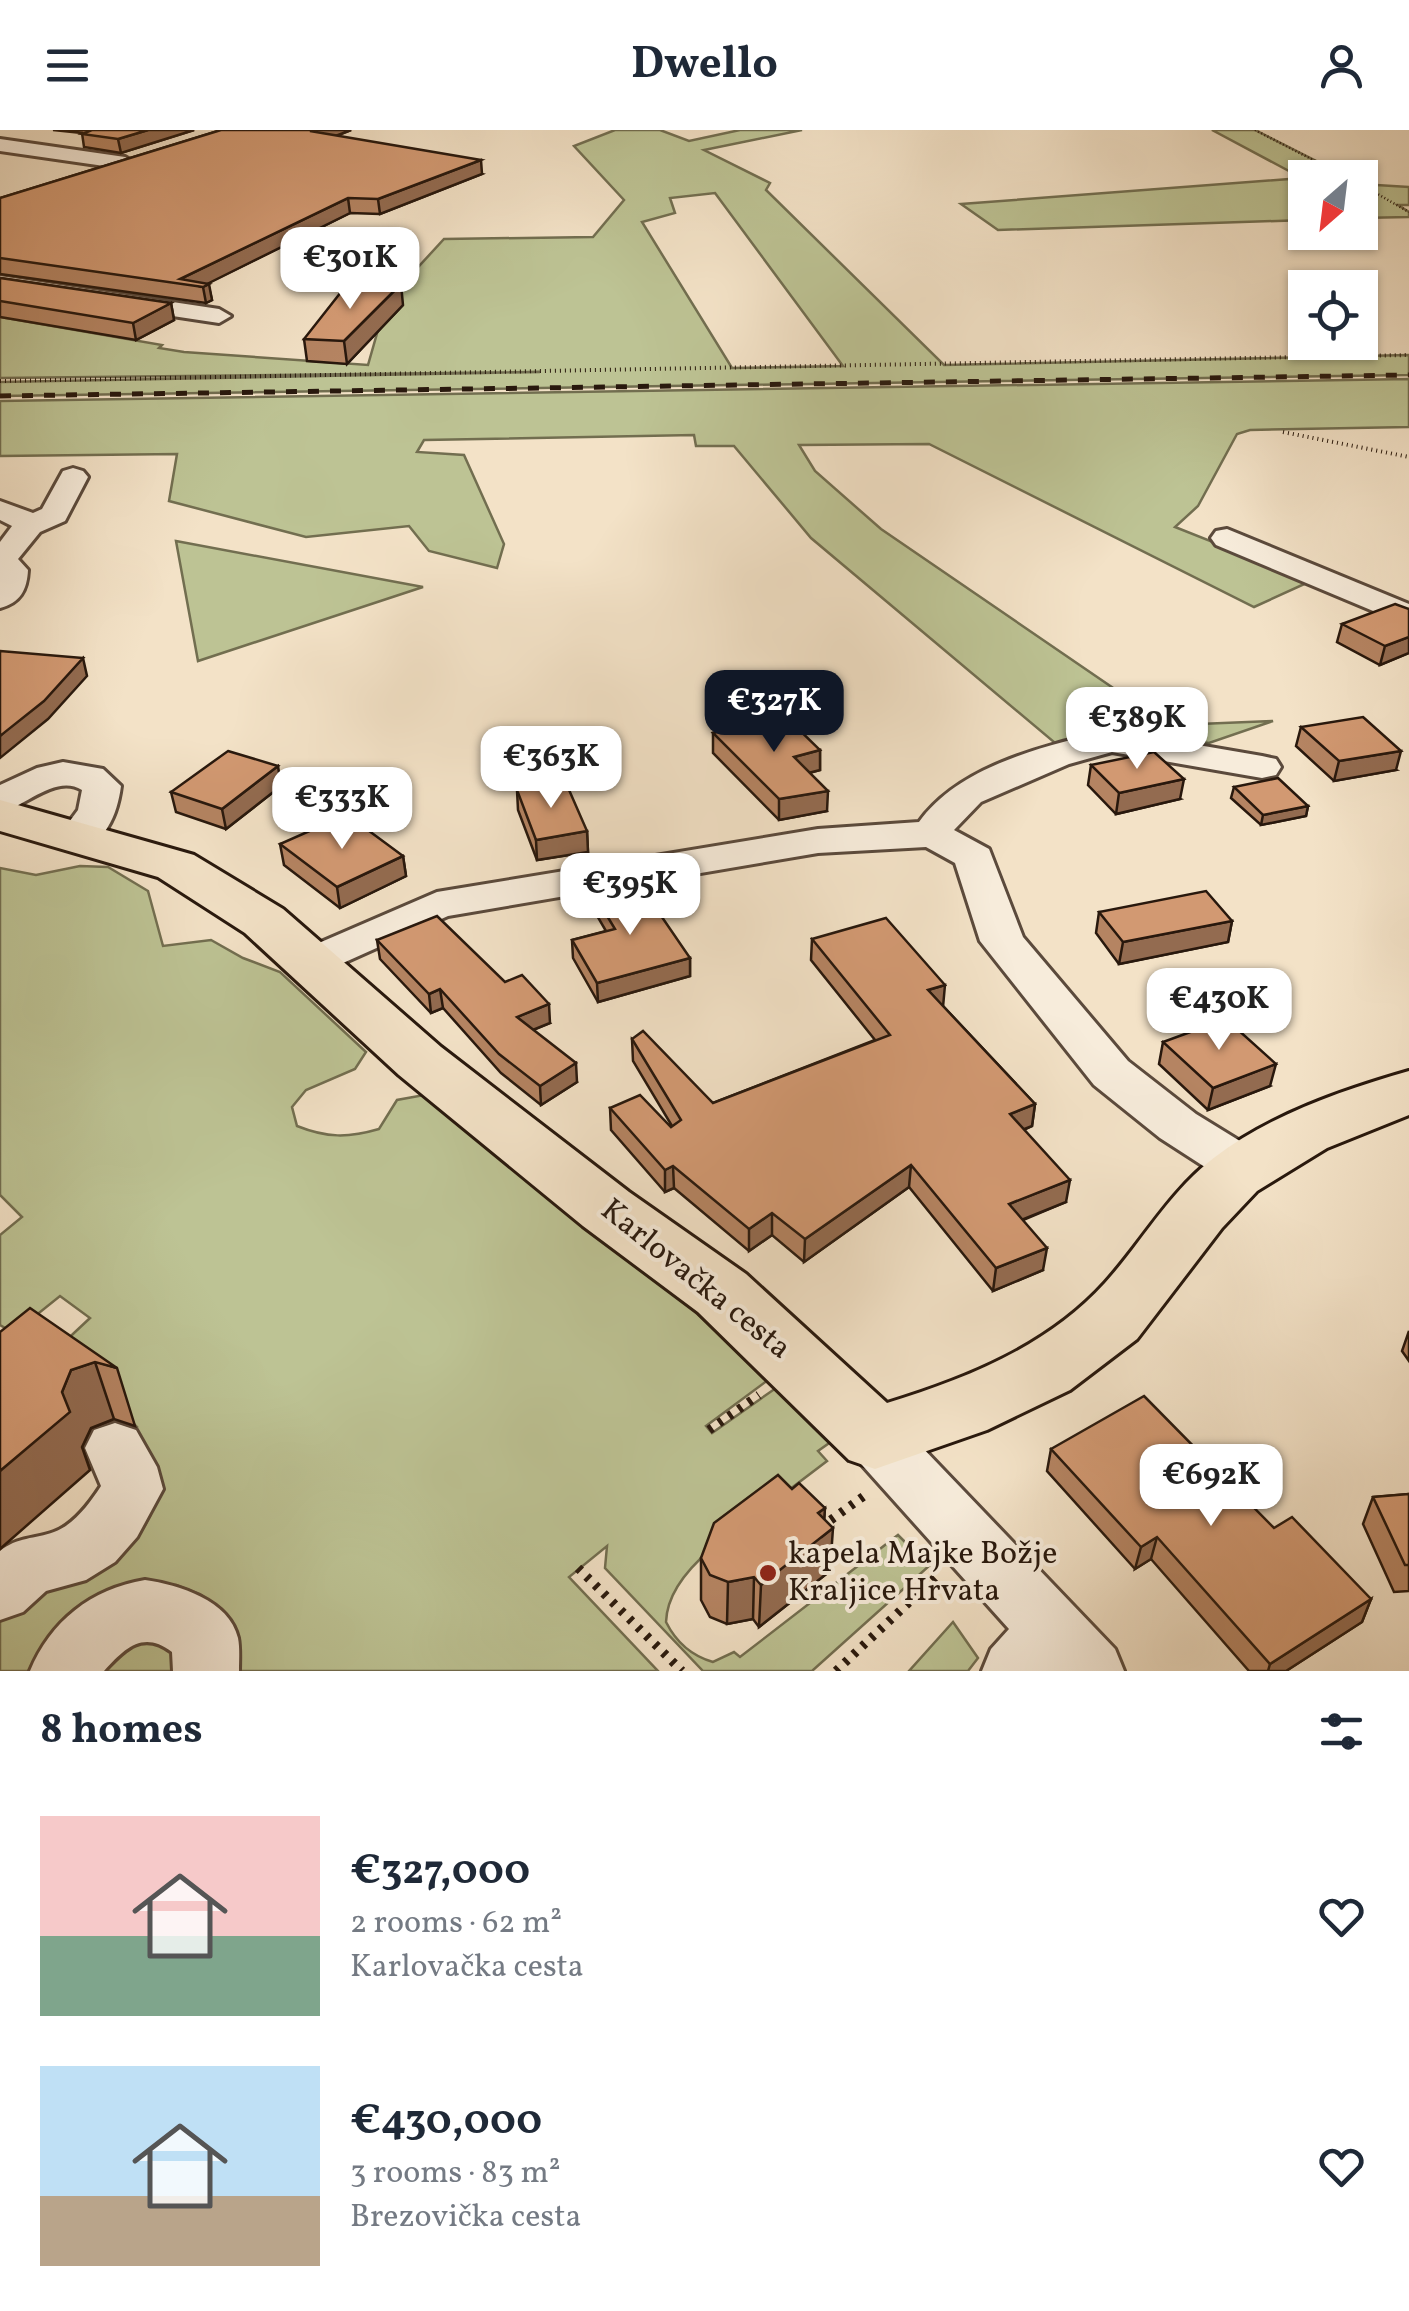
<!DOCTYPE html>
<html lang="en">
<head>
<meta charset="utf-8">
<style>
  :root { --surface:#fff; --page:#f6f6f7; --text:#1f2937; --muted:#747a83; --accent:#111827 }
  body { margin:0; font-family:Vollkorn,serif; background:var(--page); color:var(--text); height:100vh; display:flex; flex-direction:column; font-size:38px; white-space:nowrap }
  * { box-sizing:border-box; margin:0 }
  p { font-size:32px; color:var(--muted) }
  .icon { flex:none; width:55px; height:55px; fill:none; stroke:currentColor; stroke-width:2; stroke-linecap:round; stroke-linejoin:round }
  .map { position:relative; height:1541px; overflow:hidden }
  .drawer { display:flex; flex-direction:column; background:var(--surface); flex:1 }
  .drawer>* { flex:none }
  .needle { width:65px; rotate:208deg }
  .buttons { position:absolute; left:1288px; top:30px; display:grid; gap:20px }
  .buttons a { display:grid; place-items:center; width:90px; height:90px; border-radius:0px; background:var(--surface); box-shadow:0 2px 8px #0004; font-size:50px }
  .price { position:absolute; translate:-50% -85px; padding:0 22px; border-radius:20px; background:#fff; color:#222; font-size:32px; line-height:65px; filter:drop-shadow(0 2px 5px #0008) }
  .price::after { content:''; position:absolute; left:50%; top:60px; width:30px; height:22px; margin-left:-15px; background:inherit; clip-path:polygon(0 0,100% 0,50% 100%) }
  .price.active { background:var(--accent); color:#fff }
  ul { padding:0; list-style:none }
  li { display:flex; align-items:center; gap:30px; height:250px; padding:0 40px }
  li span { display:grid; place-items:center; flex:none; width:280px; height:200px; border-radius:0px; color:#555 }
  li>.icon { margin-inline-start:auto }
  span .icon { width:120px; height:120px; fill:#fffc; stroke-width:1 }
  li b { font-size:42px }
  h2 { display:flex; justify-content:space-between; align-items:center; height:120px; padding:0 40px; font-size:42px }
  header { display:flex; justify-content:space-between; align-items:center; height:130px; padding:0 40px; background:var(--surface); font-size:45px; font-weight:700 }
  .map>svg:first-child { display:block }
  .green { fill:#bdc394; stroke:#726e50; stroke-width:2.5; fill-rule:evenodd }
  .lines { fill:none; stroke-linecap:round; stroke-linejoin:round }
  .minor-casing { stroke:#5b4a3c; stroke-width:6 }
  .major-casing { stroke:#28180d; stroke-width:6 }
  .path-far2 { stroke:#28180d; stroke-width:2.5; stroke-dasharray:1 2.5; stroke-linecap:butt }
  .path-far1 { stroke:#28180d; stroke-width:4; stroke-dasharray:1 4; stroke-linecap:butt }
  .path { stroke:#28180d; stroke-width:9; stroke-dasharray:4 8; stroke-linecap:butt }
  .minor { fill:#f7ecdb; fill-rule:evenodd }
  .major { fill:#f3e2c7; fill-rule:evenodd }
  .rail { stroke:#28180d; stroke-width:5; stroke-dasharray:11 11; stroke-linecap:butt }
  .wall { fill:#b58462; stroke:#28180d; stroke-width:2.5 }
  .shaded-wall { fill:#936b50; stroke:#28180d; stroke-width:2.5 }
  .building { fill:#d29972; stroke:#28180d; stroke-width:2.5 }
  .poi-dot { fill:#8f2418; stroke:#f7ecdb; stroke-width:4 }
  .labels { text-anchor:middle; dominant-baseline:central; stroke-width:8; stroke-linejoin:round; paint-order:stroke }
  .near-street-label { font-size:32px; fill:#28180d; stroke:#f7ecdb }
  .near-poi-label { font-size:32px; fill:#28180d; stroke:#f7ecdb; text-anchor:start }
</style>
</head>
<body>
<header><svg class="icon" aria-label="menu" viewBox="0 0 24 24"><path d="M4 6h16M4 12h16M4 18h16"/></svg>Dwello<svg class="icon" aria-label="person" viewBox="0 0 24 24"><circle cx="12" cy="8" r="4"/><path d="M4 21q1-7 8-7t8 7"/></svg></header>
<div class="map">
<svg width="1409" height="1541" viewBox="0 0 1409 1541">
  <rect width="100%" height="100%" fill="#f3e2c7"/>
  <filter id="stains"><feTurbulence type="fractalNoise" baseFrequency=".002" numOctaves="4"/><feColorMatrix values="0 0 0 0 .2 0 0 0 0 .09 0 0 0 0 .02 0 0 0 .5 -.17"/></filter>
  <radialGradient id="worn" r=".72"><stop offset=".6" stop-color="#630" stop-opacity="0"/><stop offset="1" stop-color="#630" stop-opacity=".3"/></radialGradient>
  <!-- green -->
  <g class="green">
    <path d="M 615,0 L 660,0 L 689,11 L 740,0 L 802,0 L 704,20 L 770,53 L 766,60 L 944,235 L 1409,225 L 1409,245 L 0,266 L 0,252 L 540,242 L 0,248 L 0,187 L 162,215 L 159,218 L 184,222 L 368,235 L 386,172 L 444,109 L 593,107 L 624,70 L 574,16 ZM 715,63 L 843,236 L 732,238 L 642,92 L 675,83 L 670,68 Z"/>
    <path d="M 1212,0 L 1255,0 L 1348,47 L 1305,48 L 1305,90 L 998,100 L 961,74 L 1302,48 Z"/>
    <path d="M 1360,54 L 1409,57 L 1409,75 L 1398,75 L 1409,82 L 1409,87 L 1360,88 Z"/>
    <path d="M 1409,249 L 1409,297 L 1250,300 L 1237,304 L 1198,376 L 1175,397 L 1311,451 L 1254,477 L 929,314 L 799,315 L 815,341 L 881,399 L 1160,590 L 1199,594 L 1273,591 L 1209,613 L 1127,604 L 1061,618 L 811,408 L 734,316 L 696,316 L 694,305 L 424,310 L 417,322 L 464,325 L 504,414 L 497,438 L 429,421 L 409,396 L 306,407 L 169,371 L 177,324 L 0,326 L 0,271 Z"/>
    <path d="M 176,411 L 423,457 L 198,531 Z"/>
    <path d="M 80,736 L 108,737 L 148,761 L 163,816 L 211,810 L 243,828 L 280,842 L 366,922 L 355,939 L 306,960 L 292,977 L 297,996 C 327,1008 348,1008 379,999 L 397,970 L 424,965 L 689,1176 L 768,1250 L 706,1296 L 712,1303 L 776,1258 L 832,1311 L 818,1321 L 827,1331 L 710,1420 C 689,1438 667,1462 666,1492 C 676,1512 692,1526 713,1532 L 734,1522 L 740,1527 L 898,1405 L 929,1436 L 812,1541 L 703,1541 L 605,1438 L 607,1416 L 569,1447 L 658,1541 L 237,1541 L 234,1500 L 227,1486 L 200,1464 L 176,1455 L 148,1456 L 31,1541 L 0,1541 L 0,1489 C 51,1447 161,1435 157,1348 C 156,1330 148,1312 131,1304 L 137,1297 L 59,1217 L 90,1188 L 60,1166 L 14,1203 L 0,1195 L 0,1105 L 22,1087 L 0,1065 L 0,738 L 36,745 Z"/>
    <path d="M 953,1492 L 978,1528 L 968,1541 L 909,1541 Z"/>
    <path d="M 120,1511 L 170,1513 L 179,1541 L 91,1541 Z"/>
  </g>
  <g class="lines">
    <defs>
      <g id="minor">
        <path d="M 0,9 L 125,27 L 135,33 L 125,39 L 0,21 Z"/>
        <path d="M 0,146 L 219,179 L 231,186 L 219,193 L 0,160 Z"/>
        <path d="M 73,338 L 83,341 L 88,347 L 65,391 L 40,402 L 18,429 L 28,440 C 27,460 20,473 0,478 L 0,412 L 12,396 L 0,390 L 0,371 L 33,383 L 42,379 L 63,341 Z"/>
        <path d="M 1227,399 L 1409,474 L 1409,496 L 1216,415 L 1211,408 L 1216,401 Z"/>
        <path d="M 1111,600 L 1262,626 L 1276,629 L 1281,637 L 1276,645 L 1262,648 L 1112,622 L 1069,634 L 981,672 L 954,700 L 989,719 L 1023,807 L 1128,931 L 1196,984 L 1261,1024 L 1268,1037 L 1261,1050 L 1243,1055 L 1225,1050 L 1160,1008 L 1094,955 L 980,811 L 955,733 L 926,717 L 818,723 L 448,786 L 314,846 L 298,842 L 292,832 L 298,822 L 437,762 L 818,699 L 919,692 C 960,635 1045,616 1111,600 Z"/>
        <path d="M 63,632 L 103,639 L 121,656 C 117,688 101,725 64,716 L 58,707 L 78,680 L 82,660 C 56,644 26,676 0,683 L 0,655 L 37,638 Z"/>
        <path d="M 875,1283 L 896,1290 L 1115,1519 L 1124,1541 L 982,1541 L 991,1519 L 1009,1499 L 854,1326 L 845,1308 L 854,1290 Z"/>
        <path d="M 115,1293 L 136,1300 L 157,1337 L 163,1359 L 137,1407 L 115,1432 L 86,1450 L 46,1461 L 23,1482 L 0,1490 L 0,1421 C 17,1407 35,1409 54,1402 C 74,1395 90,1373 101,1356 L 85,1318 L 94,1300 Z"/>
        <path d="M 145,1450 C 179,1455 229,1470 238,1508 C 240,1518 239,1531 239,1541 L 173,1541 L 172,1522 C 143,1500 125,1518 104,1541 L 30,1541 C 51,1491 91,1459 145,1450 Z"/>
      </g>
      <path id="major" d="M 0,670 L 194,725 L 283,779 L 441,917 L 629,1062 L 746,1144 L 887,1273 C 966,1249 1048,1216 1105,1153 C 1142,1112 1170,1061 1215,1027 C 1270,985 1343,960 1409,941 L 1409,985 L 1327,1018 L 1257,1061 L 1222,1098 L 1137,1209 L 1070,1260 L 987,1300 L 875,1339 L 849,1330 L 698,1182 L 583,1096 L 399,945 L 245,803 L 158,747 L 0,701 Z"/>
    </defs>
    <!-- minor casing -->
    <use href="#minor" class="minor-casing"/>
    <!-- major casing -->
    <use href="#major" class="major-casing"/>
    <!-- path-far2 -->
    <g class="path-far2">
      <path d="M 1255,0 L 1348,48"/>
      <path d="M 1360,54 L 1409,82"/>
    </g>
    <!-- path-far1 -->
    <g class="path-far1">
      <path d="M 0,251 L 1409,225"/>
      <path d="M 1283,302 L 1409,327"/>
    </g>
    <!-- path -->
    <g class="path">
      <path d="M 709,1300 L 759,1265"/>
      <path d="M 821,1397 L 864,1366"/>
      <path d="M 578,1438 L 682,1541"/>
      <path d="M 836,1541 L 937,1446"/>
    </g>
    <!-- minor -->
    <use href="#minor" class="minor"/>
    <!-- major -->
    <use href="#major" class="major"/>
    <!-- rail -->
    <path class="rail" d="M 0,266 L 1409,245"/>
  </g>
  <!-- wall -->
  <g class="wall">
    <path d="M 53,0 L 194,0 L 121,23 L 84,17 L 82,3 Z"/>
    <path d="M 221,0 L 351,0 L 336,6 L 482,44 L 380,84 L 350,83 L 208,153 L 212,170 L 206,173 L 0,144 L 0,68 Z"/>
    <path d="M 0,148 L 171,173 L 174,190 L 136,210 L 0,187 Z"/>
    <path d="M 403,175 L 347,234 L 307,231 L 304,209 Z"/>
    <path d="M 1409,479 L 1409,523 L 1380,535 L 1337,512 L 1342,494 Z"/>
    <path d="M 1301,597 L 1396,640 L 1334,651 L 1296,616 Z"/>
    <path d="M 713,603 L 820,620 L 820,640 L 809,643 L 827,681 L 779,690 L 713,623 Z"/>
    <path d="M 1091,635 L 1180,669 L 1116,684 L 1088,655 Z"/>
    <path d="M 281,656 L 226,699 L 176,682 L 171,662 Z"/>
    <path d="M 1234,657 L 1308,676 L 1306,686 L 1261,695 L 1231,668 Z"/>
    <path d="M 517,660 L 587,701 L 588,722 L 537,730 L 518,680 Z"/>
    <path d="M 334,703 L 403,726 L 406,746 L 340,778 L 284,735 L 280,714 Z"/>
    <path d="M 595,766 L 690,828 L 690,846 L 598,872 L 573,828 L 572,810 L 606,801 L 596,784 Z"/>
    <path d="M 1099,782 L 1232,791 L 1228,812 L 1119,834 L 1096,803 Z"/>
    <path d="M 812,809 L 943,876 L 1035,974 L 1032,996 L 1024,1000 L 1066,1072 L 1023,1090 L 1043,1140 L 993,1161 L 909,1057 L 804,1132 L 772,1105 L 749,1121 L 674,1058 L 665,1062 L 611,1000 L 610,978 L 672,996 L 633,931 L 632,909 L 713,973 L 875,910 L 811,830 Z"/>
    <path d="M 377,810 L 505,852 L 550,893 L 533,900 L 577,952 L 541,975 L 501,943 L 443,878 L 431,883 L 380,829 Z"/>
    <path d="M 1163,912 L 1270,956 L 1208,980 L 1159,934 Z"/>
    <path d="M 1409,1201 L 1409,1231 L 1402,1221 Z"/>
    <path d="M 0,1202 L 117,1238 L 135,1296 L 114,1289 L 91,1298 L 82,1317 L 90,1340 Z"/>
    <path d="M 1051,1319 L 1274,1398 L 1371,1469 L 1362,1492 L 1286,1541 L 1249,1541 L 1151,1429 L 1135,1439 L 1047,1341 Z"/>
    <path d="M 792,1359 L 825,1378 L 824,1390 L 830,1441 L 759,1497 L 753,1489 L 727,1494 L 710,1487 L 701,1470 L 701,1428 Z"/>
    <path d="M 1409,1364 L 1409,1461 L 1394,1462 L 1363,1394 L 1373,1367 Z"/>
  </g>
  <!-- shaded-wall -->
  <g class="shaded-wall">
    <path d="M 148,0 L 194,0 L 121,23 L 118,9 Z"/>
    <path d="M 314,0 L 351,0 L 312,15 L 310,1 Z"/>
    <path d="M 481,30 L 482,44 L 380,84 L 378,69 Z"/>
    <path d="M 348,68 L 350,83 L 201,157 L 180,149 Z"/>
    <path d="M 209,154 L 212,170 L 206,173 L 203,157 Z"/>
    <path d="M 401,154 L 403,175 L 347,234 L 344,211 Z"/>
    <path d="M 171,173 L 174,190 L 136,210 L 133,193 Z"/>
    <path d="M 1409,507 L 1409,523 L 1380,535 L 1385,516 Z"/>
    <path d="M 83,528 L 87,546 L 48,589 L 0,628 L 0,606 Z"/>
    <path d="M 820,620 L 820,640 L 793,647 L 794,627 Z"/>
    <path d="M 1401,621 L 1396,640 L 1334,651 L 1339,631 Z"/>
    <path d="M 278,636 L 281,656 L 226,699 L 222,679 Z"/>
    <path d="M 1184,649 L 1180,669 L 1116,684 L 1119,663 Z"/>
    <path d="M 828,661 L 827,681 L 779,690 L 779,669 Z"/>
    <path d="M 1308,676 L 1306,686 L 1261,695 L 1263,685 Z"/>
    <path d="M 587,701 L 588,722 L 537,730 L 536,710 Z"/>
    <path d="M 403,726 L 406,746 L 340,778 L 337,757 Z"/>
    <path d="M 1232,791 L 1228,812 L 1119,834 L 1123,812 Z"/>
    <path d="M 690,828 L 690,846 L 598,872 L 597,853 Z"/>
    <path d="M 945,855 L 943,877 L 928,860 Z"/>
    <path d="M 440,859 L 443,878 L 431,883 L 429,864 Z"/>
    <path d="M 549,874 L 550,893 L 518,906 L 517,887 Z"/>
    <path d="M 576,933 L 577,952 L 541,975 L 540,956 Z"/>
    <path d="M 1276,934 L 1270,956 L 1208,980 L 1213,958 Z"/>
    <path d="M 1035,974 L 1032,996 L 1007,1006 L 1010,984 Z"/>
    <path d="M 911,1035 L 909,1057 L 804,1132 L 805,1109 Z"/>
    <path d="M 673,1036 L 674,1058 L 665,1062 L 665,1040 Z"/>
    <path d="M 1070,1050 L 1066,1072 L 1006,1096 L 1009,1074 Z"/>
    <path d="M 772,1083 L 772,1105 L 749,1121 L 749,1099 Z"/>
    <path d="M 1047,1118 L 1043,1140 L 993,1161 L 996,1138 Z"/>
    <path d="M 95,1232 L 114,1289 L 91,1298 L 82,1317 L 90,1340 L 0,1419 L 0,1341 L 62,1262 L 71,1240 Z"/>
    <path d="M 825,1378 L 823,1406 L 833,1398 L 830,1441 L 759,1497 L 761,1455 L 818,1383 Z"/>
    <path d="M 1157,1407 L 1151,1429 L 1135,1439 L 1141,1417 Z"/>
    <path d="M 754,1447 L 753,1489 L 727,1494 L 728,1452 Z"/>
    <path d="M 1371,1469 L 1362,1492 L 1286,1541 L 1268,1541 L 1270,1534 Z"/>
  </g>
  <!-- building -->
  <g class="building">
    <path d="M 92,0 L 148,0 L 118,9 L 82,4 Z"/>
    <path d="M 221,0 L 314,0 L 310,1 L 481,30 L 378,69 L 348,68 L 180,149 L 209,154 L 203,157 L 0,128 L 0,68 Z"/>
    <path d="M 0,148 L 171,173 L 133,193 L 0,171 Z"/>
    <path d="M 401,154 L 344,211 L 304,209 L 345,157 Z"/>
    <path d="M 1395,474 L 1409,479 L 1409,507 L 1385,516 L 1342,494 Z"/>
    <path d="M 0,521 L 83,528 L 44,571 L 0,606 Z"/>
    <path d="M 784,585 L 820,620 L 794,627 L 828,661 L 779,669 L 713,603 Z"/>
    <path d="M 1363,587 L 1401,621 L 1339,631 L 1301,597 Z"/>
    <path d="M 228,621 L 278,636 L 222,679 L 171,662 Z"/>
    <path d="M 1154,622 L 1184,649 L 1119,663 L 1091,635 Z"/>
    <path d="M 1278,648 L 1308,676 L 1263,685 L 1234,657 Z"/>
    <path d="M 566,653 L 587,701 L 536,710 L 517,660 Z"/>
    <path d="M 357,692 L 403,726 L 337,757 L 280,714 L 323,695 L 334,703 Z"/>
    <path d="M 640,755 L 690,828 L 597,853 L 572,810 L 615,799 L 595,766 Z"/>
    <path d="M 1206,761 L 1232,791 L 1123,812 L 1099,782 Z"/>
    <path d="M 437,786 L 505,852 L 522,845 L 549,874 L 517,887 L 576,933 L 540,956 L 499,924 L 440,859 L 429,864 L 377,810 Z"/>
    <path d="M 886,788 L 945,855 L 928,860 L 1035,974 L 1010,984 L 1070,1050 L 1009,1074 L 1047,1118 L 996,1138 L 911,1035 L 805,1109 L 772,1083 L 749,1099 L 673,1036 L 665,1040 L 610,978 L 640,965 L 671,997 L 681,990 L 632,909 L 643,901 L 713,973 L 890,905 L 812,809 Z"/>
    <path d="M 1226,889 L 1276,934 L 1213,958 L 1163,912 Z"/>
    <path d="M 30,1178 L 117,1238 L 95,1232 L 71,1240 L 62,1262 L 70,1282 L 0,1341 L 0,1202 Z"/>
    <path d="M 1144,1266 L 1274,1398 L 1292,1387 L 1371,1469 L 1270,1534 L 1157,1407 L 1141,1417 L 1051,1319 Z"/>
    <path d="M 778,1345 L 792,1359 L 799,1353 L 825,1378 L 818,1383 L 833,1398 L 761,1455 L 754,1447 L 728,1452 L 710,1445 L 701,1428 L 714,1393 Z"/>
    <path d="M 1409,1364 L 1409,1435 L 1405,1435 L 1373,1367 Z"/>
  </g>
  <!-- markers -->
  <circle class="poi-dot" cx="768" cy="1443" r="10"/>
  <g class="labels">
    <!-- near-street labels -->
    <g class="near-street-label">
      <text transform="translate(695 1150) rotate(39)">Karlovačka cesta</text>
    </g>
    <!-- near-poi labels -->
    <g class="near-poi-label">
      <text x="788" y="1425">kapela Majke Božje<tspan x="788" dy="37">Kraljice Hrvata</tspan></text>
    </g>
  </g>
  <rect width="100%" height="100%" filter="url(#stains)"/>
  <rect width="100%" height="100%" fill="url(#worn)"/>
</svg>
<div class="buttons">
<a><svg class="needle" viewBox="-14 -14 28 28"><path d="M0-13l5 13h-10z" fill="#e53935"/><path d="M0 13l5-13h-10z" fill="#747a83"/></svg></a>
<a><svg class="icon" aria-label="locate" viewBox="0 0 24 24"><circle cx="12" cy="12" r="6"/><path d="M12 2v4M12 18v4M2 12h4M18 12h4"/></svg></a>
</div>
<b class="price" style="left:350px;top:182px">€301K</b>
<b class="price active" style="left:774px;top:625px">€327K</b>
<b class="price" style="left:1137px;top:642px">€389K</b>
<b class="price" style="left:551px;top:681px">€363K</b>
<b class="price" style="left:342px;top:722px">€333K</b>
<b class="price" style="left:630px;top:808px">€395K</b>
<b class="price" style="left:1219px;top:923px">€430K</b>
<b class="price" style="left:1211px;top:1399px">€692K</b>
</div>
<section class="drawer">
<h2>8 homes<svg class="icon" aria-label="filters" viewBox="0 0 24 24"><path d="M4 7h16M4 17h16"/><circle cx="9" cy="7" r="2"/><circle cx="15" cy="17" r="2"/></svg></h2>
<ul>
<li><span style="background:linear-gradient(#f6c9c9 60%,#7fa58c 0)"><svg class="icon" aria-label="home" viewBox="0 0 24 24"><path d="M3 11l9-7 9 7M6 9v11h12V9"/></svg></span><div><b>€327,000</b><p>2 rooms · 62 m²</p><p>Karlovačka cesta</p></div><svg class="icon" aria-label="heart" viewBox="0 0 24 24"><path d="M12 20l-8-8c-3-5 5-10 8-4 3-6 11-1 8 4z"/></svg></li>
<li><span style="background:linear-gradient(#bfe0f5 65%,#b9a48a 0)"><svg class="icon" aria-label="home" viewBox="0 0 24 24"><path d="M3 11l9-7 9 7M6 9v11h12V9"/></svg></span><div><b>€430,000</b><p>3 rooms · 83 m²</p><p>Brezovička cesta</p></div><svg class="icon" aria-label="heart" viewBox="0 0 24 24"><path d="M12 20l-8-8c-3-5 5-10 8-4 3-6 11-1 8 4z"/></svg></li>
</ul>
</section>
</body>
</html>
